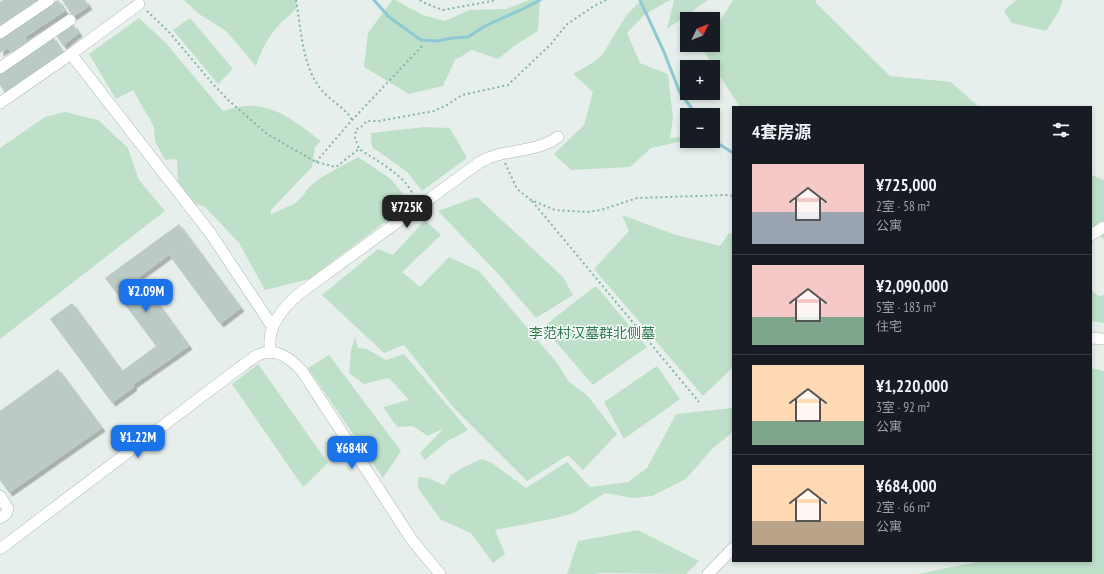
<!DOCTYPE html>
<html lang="zh">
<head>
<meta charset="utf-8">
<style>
  :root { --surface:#171b24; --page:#20242c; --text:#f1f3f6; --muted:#9ea1a6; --line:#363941; --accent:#1a73e8 }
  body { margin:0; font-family:"PT Sans Narrow","Noto Sans SC",sans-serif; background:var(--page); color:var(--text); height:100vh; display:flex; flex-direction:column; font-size:15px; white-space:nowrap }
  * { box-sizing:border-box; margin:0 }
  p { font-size:13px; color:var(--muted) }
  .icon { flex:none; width:22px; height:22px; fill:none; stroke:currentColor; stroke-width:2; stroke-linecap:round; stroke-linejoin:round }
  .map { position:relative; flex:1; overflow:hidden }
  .side { position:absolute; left:732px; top:106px; width:360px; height:456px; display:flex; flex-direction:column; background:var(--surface); border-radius:0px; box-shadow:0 2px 6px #0003 }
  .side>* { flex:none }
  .needle { width:26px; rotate:47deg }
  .buttons { position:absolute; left:680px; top:12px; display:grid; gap:8px }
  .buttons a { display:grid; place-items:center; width:40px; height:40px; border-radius:0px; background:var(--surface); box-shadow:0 2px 6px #0003; font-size:20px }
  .price { position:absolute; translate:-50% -34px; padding:0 9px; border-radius:8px; background:var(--accent); color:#fff; font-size:13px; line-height:26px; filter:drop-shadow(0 1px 2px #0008) }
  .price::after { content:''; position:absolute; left:50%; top:24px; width:12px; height:9px; margin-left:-6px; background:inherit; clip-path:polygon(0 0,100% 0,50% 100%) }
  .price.active { background:#222; color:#fff }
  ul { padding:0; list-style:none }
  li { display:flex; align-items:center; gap:12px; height:100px; padding:0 20px }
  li+li { border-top:1px solid var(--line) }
  li span { display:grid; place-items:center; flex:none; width:112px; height:80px; border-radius:0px; color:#555 }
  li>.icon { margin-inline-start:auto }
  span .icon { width:48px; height:48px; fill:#fffc; stroke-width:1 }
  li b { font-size:17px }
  h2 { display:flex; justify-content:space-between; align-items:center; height:48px; padding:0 20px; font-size:17px }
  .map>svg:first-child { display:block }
  .green { fill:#bfe0c8 }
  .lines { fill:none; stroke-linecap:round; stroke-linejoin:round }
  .stream { stroke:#8ec9d4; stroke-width:3 }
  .building { fill:#bbcac4; filter:url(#shadow) }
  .minor-casing { stroke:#a8b8b2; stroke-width:12 }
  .path { stroke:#86b3a5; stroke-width:2; stroke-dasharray:2 3; stroke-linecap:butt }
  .minor { stroke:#fff; stroke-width:11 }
  .labels { text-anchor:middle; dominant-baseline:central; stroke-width:3; stroke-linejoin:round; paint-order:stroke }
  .park-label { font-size:14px; fill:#2d7a4b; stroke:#f7fbf9 }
</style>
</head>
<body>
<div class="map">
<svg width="1104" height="574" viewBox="0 0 1104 574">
  <defs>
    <filter id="shadow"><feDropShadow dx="3.5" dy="3.5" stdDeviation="0" flood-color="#0004"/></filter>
  </defs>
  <rect width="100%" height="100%" fill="#e6efeb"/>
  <!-- green -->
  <g class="green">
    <path d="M 184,0 L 296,0 L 297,7 C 292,14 284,19 279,25 C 268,37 261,51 256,66 L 226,31 L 199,14 Z"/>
    <path d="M 392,0 L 395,0 L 423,15 L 445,21 L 470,10 L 506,9 L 530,0 L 540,0 L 538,31 L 517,44 L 498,59 L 472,50 L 455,60 L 443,86 L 409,94 L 364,67 L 368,33 Z"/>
    <path d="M 643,0 L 670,0 L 644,15 L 627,33 L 640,63 L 668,74 L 673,118 L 670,138 L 687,136 L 687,140 L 651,148 L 630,167 L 571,170 L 554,154 L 584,125 L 593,92 L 573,74 C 581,69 596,62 602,55 C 617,34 621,16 643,0 Z"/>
    <path d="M 674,0 L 708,0 L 667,29 Z"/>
    <path d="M 733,0 L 816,0 L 816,3 L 890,76 L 951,82 L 979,107 L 740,107 L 703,50 L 706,45 L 713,45 L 713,33 Z"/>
    <path d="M 1016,0 L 1063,0 L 1059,11 L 1046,31 L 1012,23 L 1004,11 Z"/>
    <path d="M 139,18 L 166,43 L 223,111 C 231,109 239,106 247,106 C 276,104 300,125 321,141 L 315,147 L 312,167 L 271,210 L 271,214 L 294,204 L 302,197 L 309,187 L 322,177 L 358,157 L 391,179 L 410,203 L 309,279 L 265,290 L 239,243 L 205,207 L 195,204 L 178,182 L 177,159 L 165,160 L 155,141 L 154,127 L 133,90 L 116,99 L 89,54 Z"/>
    <path d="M 190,18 L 233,69 L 218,84 L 173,30 Z"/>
    <path d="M 65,112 L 98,120 L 128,148 L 139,180 L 165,211 L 0,339 L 0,148 L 45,117 Z"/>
    <path d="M 425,127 L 450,128 L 467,158 L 422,191 L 407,172 L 372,147 L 371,133 Z"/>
    <path d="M 1091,175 L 1104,180 L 1104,239 L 1091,232 Z"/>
    <path d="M 477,197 L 563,277 L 573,295 L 536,318 L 501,277 L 438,211 Z"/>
    <path d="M 622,215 L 673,234 L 720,246 L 729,233 L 733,235 L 733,367 L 703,396 L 594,269 L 629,231 Z"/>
    <path d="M 425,220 L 441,235 L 402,272 L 420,287 L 449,257 L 479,271 L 558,364 L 568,381 L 588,396 L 617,434 L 583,470 L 568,455 L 527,481 L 453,407 L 404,345 L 384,353 L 322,295 L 378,249 L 393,255 Z"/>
    <path d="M 594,287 L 597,287 L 647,347 L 593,385 L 543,327 Z"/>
    <path d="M 1091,290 L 1099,296 L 1104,295 L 1104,323 L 1091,321 Z"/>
    <path d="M 355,337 L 358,348 L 367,349 L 386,360 L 404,354 L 468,430 L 446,442 L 425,460 L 420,453 L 444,428 L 428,436 L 413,426 L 397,427 L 383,407 L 409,400 L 389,378 L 364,384 L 349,373 L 351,350 Z"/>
    <path d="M 329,355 L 401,451 L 383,478 L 308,368 Z"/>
    <path d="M 258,364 L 328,463 L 303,487 L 232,384 Z"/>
    <path d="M 657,366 L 680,399 L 624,439 L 604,402 Z"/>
    <path d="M 1091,368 L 1104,371 L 1104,574 L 918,574 L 981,561 L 1091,561 Z"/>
    <path d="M 733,408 L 733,432 L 712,449 L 686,479 L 652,496 L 633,498 L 605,493 L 574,513 L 552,519 L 495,530 L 505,554 L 493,563 L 471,533 L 441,520 L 418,488 L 418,477 L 428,478 L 444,485 L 451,475 L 468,465 L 482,459 L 492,463 L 526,488 L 567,462 L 590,487 L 628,482 L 647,468 L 676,414 Z"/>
    <path d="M 638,530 L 699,561 L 686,574 L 600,573 L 594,574 L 567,574 L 578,541 Z"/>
  </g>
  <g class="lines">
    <!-- stream -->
    <g class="stream">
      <path d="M 374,0 L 389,17 L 421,40 L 438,41 L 452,38 L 468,37 L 485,26 L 525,8 L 540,0"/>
      <path d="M 640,0 L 664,52 L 680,93 L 697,115"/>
      <path d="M 713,136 L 719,144 L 733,153"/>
    </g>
  </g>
  <!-- building -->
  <g class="building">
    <path d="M 3,0 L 41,0 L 0,27 L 0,2 Z"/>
    <path d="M 58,0 L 65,11 L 25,37 L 30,44 L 13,55 L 8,48 L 0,53 L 0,38 Z"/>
    <path d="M 62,0 L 85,0 L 89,6 L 73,17 Z"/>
    <path d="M 73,24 L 79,33 L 63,46 L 56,35 Z"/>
    <path d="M 53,37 L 64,54 L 5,93 L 0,85 L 0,72 Z"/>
    <path d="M 179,224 L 241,308 L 220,324 L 169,255 L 139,277 L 189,346 L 133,385 L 134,387 L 112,403 L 50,319 L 72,303 L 122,371 L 156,346 L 105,278 Z"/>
    <path d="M 58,369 L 102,428 L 9,493 L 0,480 L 0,411 Z"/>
  </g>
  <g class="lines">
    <defs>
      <g id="minor">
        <path d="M 0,33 L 49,0"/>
        <path d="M 71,54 L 211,234 L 272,326"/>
        <path d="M 0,68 L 70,20"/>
        <path d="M 0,103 L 71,54 L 139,4"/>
        <path d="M 1091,235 L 1104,227"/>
        <path d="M 1091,338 L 1104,339"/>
        <path d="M 271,353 C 265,328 282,308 300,293 L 480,162 C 504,148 534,154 558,137"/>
        <path d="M 0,496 L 8,509 L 6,514 L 0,518"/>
        <path d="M 0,549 L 242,366 C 247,363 252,358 258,355 C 276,347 290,358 302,371 L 412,540 L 440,574"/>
        <path d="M 708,574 L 733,548"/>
      </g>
    </defs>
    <!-- minor casing -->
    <use href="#minor" class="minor-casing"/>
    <!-- path -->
    <g class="path">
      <path d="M 296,0 C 301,28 302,65 320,88 C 329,100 346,108 352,120"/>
      <path d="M 420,0 L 422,2 L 443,10 L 497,0"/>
      <path d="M 147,11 L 169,32 L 212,83 L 227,99 L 267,134 L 316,162 L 336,167 L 359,149"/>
      <path d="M 316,162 L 352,120 L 424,44"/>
      <path d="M 505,163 L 517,189 L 531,200 L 555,210 L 587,212 L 601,210 L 637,198 L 728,195 L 733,196"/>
      <path d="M 413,197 C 410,178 374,159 359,149 L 355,138 L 356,129 L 360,128 L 367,121 L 379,121 L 434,111 L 447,105 L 462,95 L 508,85 L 552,43 L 566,25 L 594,6 L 606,0"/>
      <path d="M 532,201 L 699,402"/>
    </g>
    <!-- minor -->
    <use href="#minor" class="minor"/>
  </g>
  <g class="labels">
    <!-- park labels -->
    <g class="park-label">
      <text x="592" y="333">李范村汉墓群北侧墓</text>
    </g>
  </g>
</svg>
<div class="buttons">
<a><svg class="needle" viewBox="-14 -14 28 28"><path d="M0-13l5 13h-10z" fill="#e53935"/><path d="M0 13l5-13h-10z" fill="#9ea1a6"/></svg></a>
<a>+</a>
<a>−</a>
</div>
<b class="price active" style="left:407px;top:229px">¥725K</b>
<b class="price" style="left:146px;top:313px">¥2.09M</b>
<b class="price" style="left:138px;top:459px">¥1.22M</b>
<b class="price" style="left:352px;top:470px">¥684K</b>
<section class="side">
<h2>4套房源<svg class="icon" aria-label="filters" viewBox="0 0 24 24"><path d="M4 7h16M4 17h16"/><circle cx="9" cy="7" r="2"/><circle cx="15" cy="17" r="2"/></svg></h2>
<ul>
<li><span style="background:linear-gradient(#f6c9c9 60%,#9aa5b1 0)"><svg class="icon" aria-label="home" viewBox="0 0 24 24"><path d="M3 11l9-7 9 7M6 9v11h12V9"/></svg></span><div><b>¥725,000</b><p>2室 · 58 m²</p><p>公寓</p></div></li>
<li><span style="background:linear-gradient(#f6c9c9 65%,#7fa58c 0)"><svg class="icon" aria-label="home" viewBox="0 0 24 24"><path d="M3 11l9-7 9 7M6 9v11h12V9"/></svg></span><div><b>¥2,090,000</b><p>5室 · 183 m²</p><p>住宅</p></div></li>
<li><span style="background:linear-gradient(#ffd9b3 70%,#7fa58c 0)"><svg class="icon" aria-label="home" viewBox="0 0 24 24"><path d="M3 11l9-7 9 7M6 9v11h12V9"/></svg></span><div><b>¥1,220,000</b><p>3室 · 92 m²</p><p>公寓</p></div></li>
<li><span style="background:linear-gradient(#ffd9b3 70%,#b9a48a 0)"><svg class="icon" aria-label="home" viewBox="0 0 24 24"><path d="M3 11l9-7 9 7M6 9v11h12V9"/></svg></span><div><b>¥684,000</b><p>2室 · 66 m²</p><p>公寓</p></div></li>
</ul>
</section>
</div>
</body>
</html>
